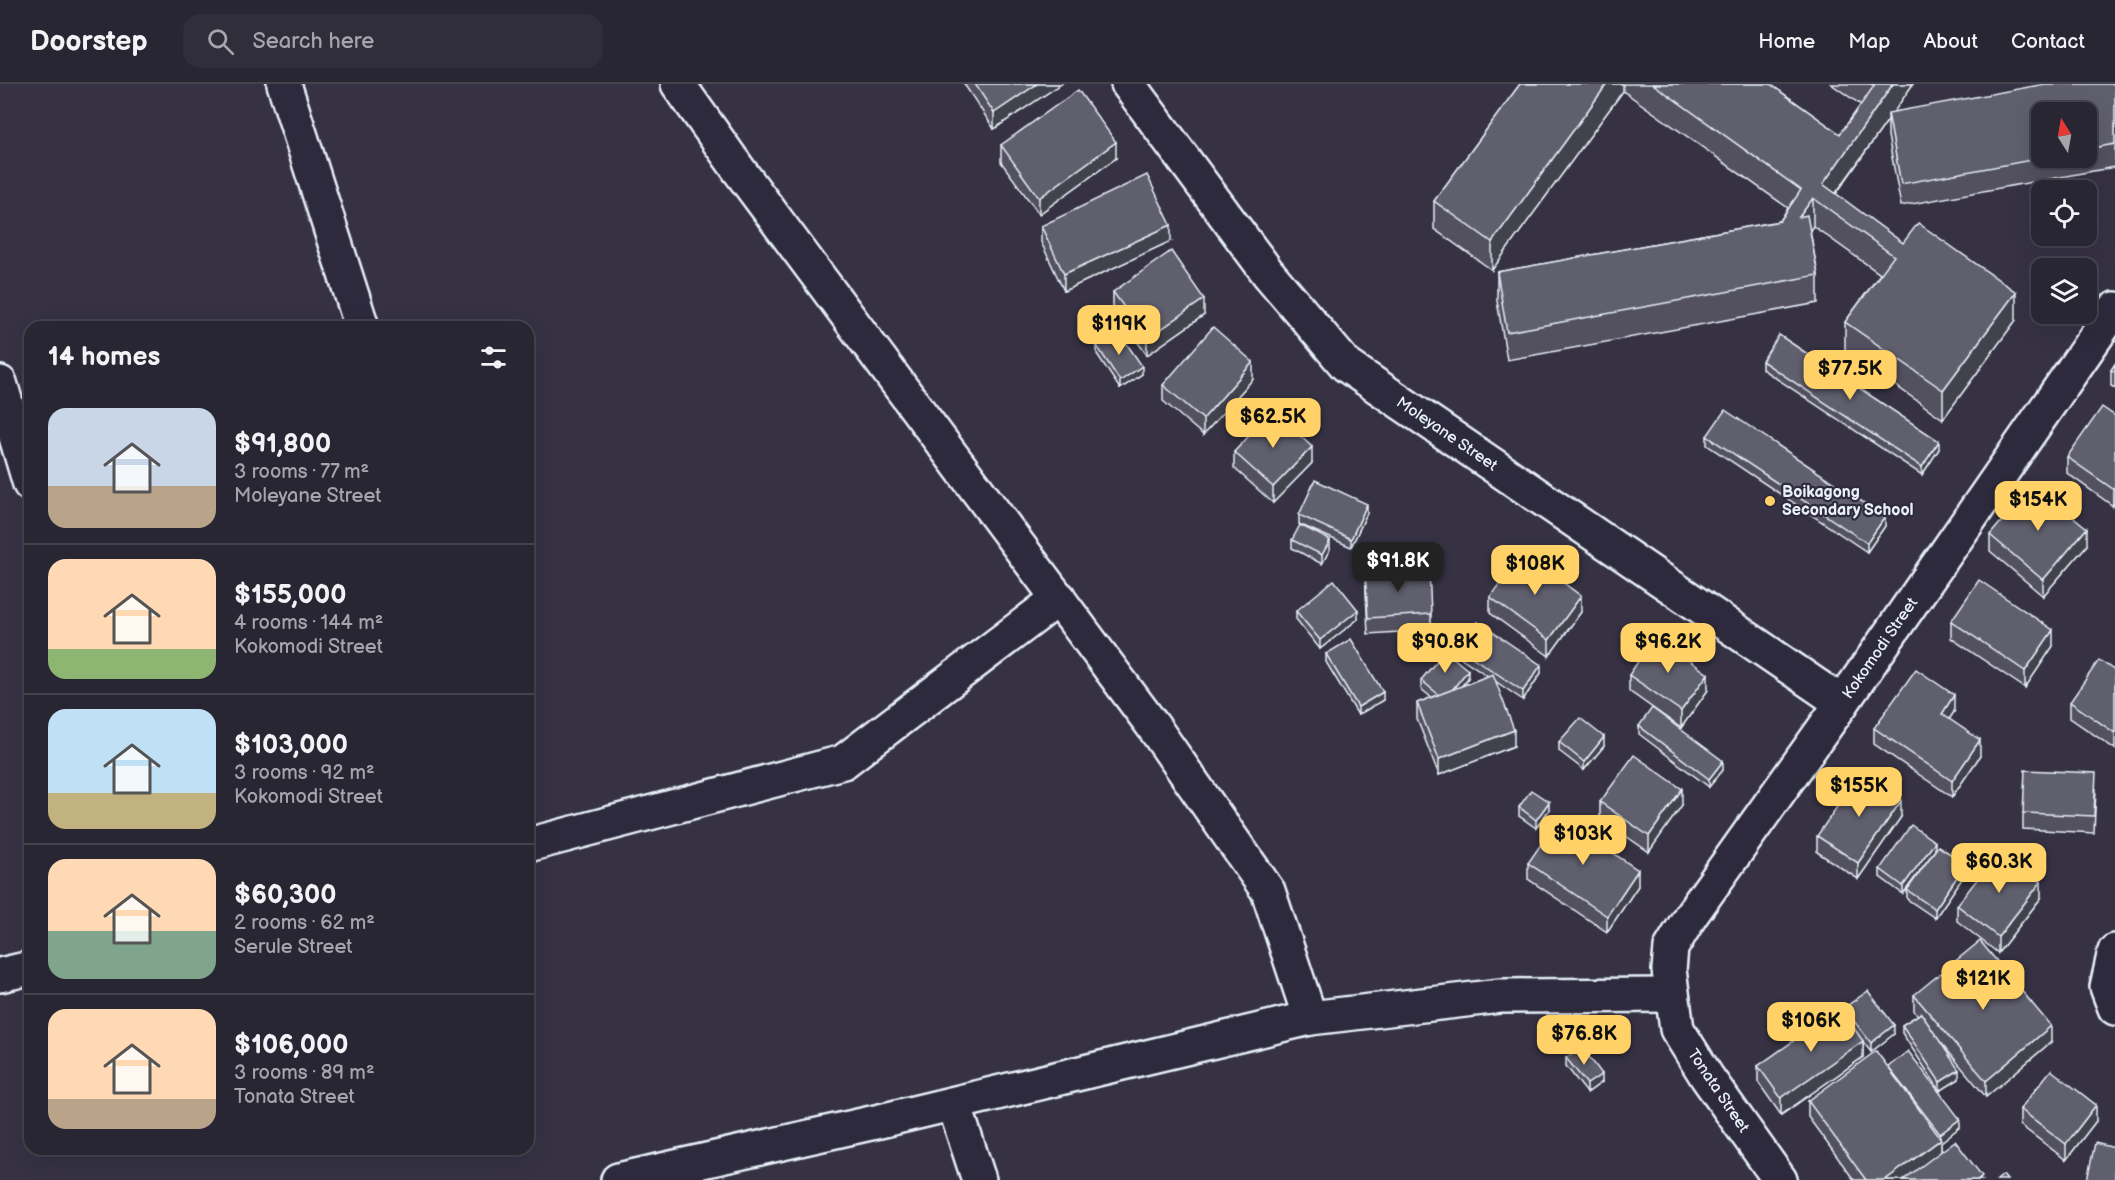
<!DOCTYPE html>
<html lang="en">
<head>
<meta charset="utf-8">
<style>
  :root { --surface:#282633; --page:#302e3b; --text:#f1f3f6; --muted:#a5a5ac; --line:#44434e; --accent:#ffd166 }
  body { margin:0; font-family:"Balsamiq Sans",sans-serif; background:var(--page); color:var(--text); height:100vh; display:flex; flex-direction:column; font-size:22px; white-space:nowrap }
  * { box-sizing:border-box; margin:0 }
  p { font-size:20px; color:var(--muted) }
  .icon { flex:none; width:33px; height:33px; fill:none; stroke:currentColor; stroke-width:2; stroke-linecap:round; stroke-linejoin:round }
  .map { position:relative; flex:1; overflow:hidden }
  .details { position:absolute; left:24px; top:237px; width:510px; height:834px; display:flex; flex-direction:column; background:var(--surface); border-radius:18px; box-shadow:0 6px 24px #0002,0 0 0 2px var(--line) }
  .details>* { flex:none }
  .needle { width:39px; rotate:349deg }
  .controls { position:absolute; left:2031px; top:18px; display:grid; gap:12px }
  .controls a { display:grid; place-items:center; width:66px; height:66px; border-radius:12px; background:var(--surface); box-shadow:0 6px 24px #0002,0 0 0 2px var(--line); font-size:30px }
  .price { position:absolute; translate:-50% -51px; padding:0 14px; border-radius:12px; background:var(--accent); color:#111; font-size:20px; line-height:39px; filter:drop-shadow(0 2px 3px #0008) }
  .price::after { content:''; position:absolute; left:50%; top:36px; width:18px; height:14px; margin-left:-9px; background:inherit; clip-path:polygon(0 0,100% 0,50% 100%) }
  .price.active { background:#222; color:#fff }
  ul { padding:0; list-style:none }
  li { display:flex; align-items:center; gap:18px; height:150px; padding:0 24px }
  li+li { border-top:2px solid var(--line) }
  li span { display:grid; place-items:center; flex:none; width:168px; height:120px; border-radius:18px; color:#555 }
  li>.icon { margin-inline-start:auto }
  span .icon { width:72px; height:72px; fill:#fffc; stroke-width:1 }
  li b { font-size:26px }
  h2 { display:flex; justify-content:space-between; align-items:center; height:72px; padding:0 24px; font-size:26px }
  header { display:flex; align-items:center; gap:36px; box-sizing:border-box; height:84px; padding:0 30px; background:var(--surface); border-bottom:2px solid var(--line) }
  header strong { font-size:28px }
  nav { display:flex; gap:33px; margin-inline-start:auto; font-size:21px }
  .search { width:420px; height:54px; background:var(--page); display:flex; align-items:center; gap:15px; box-sizing:border-box; padding:0 21px; border-radius:18px; color:var(--muted); font-size:22px }
  .map>svg:first-child { display:block }
  .lines { fill:none; stroke-linecap:round; stroke-linejoin:round }
  .minor-casing { stroke:#e8f1f8; stroke-width:38 }
  .minor { stroke:#2f2a3d; stroke-width:33 }
  .wall { fill:#53515f; stroke:#e8f1f8; stroke-width:1.5; fill-rule:evenodd }
  .shaded-wall { fill:#43424d; stroke:#e8f1f8; stroke-width:1.5 }
  .building { fill:#605e6e; stroke:#e8f1f8; stroke-width:1.5 }
  .poi-dot { fill:#ffd166; stroke:#2f2a3d; stroke-width:2 }
  .labels { text-anchor:middle; dominant-baseline:central; stroke-width:4.5; stroke-linejoin:round; paint-order:stroke }
  .street-label { font-size:16px; fill:#e8f1f8; stroke:#2f2a3d }
  .poi-label { font-size:16px; font-weight:bold; fill:#e8f1f8; stroke:#2f2a3d; text-anchor:start }
</style>
</head>
<body>
<header>
<strong>Doorstep</strong>
<div class="search"><svg class="icon" aria-label="search" viewBox="0 0 24 24"><circle cx="10" cy="10" r="6"/><path d="M15 15l6 6"/></svg>Search here</div>
<nav><a>Home</a><a>Map</a><a>About</a><a>Contact</a></nav>
</header>
<div class="map">
<svg width="2115" height="1096" viewBox="0 0 2115 1096">
  <rect width="100%" height="100%" fill="#363244"/>
  <filter id="ink" filterUnits="userSpaceOnUse"><feTurbulence type="fractalNoise" baseFrequency=".0167" numOctaves="2"/><feDisplacementMap in="SourceGraphic" scale="12" xChannelSelector="R" yChannelSelector="G"/><feConvolveMatrix kernelMatrix="1 2 1 2 8 2 1 2 1" color-interpolation-filters="sRGB"/></filter>
  <g filter="url(#ink)">
    <g class="lines">
      <defs>
        <g id="minor">
          <path d="M 284,0 L 362,243"/>
          <path d="M 678,0 L 739,86 L 1153,642 L 1268,807 L 1310,934"/>
          <path id="s1" d="M 1128,0 L 1268,189 L 1346,281 L 1842,619"/>
          <path d="M 0,299 L 30,400"/>
          <path d="M 528,761 L 843,678 L 1059,514"/>
          <path d="M 2115,867 L 2107,903 L 2115,924"/>
          <path d="M 0,891 L 30,884"/>
          <path d="M 954,1020 L 979,1096"/>
          <path d="M 618,1096 L 880,1037 L 1310,934 L 1500,912 L 1671,911"/>
          <path id="s2" d="M 1780,1096 L 1707,993 L 1677,945 L 1669,886 L 1671,864 L 1691,831 L 1842,619 L 2115,225"/>
        </g>
      </defs>
      <!-- minor casing -->
      <use href="#minor" class="minor-casing"/>
      <!-- minor -->
      <use href="#minor" class="minor"/>
    </g>
    <!-- wall -->
    <g class="wall">
      <path d="M 964,0 L 1061,0 L 994,45 Z"/>
      <path d="M 1520,0 L 1770,0 L 1840,50 L 1861,21 L 1831,0 L 1913,0 L 1893,28 L 2115,0 L 2115,83 L 1901,122 L 1888,52 L 1888,36 L 1836,110 L 1903,159 L 2016,236 L 1943,335 L 1845,266 L 1845,238 L 1880,190 L 1813,142 L 1810,146 L 1818,191 L 1818,219 L 1507,276 L 1497,217 L 1497,188 L 1780,137 L 1788,124 L 1623,7 L 1492,186 L 1434,145 L 1434,117 ZM 2086,28 L 2086,74 L 2042,74 Z"/>
      <path d="M 1001,61 L 1116,74 L 1039,130 L 1001,78 Z"/>
      <path d="M 1041,142 L 1171,157 L 1064,207 L 1041,158 Z"/>
      <path d="M 1113,208 L 1204,231 L 1147,271 L 1113,224 Z"/>
      <path d="M 1097,262 L 1142,290 L 1120,305 L 1097,270 Z"/>
      <path d="M 1762,277 L 1939,365 L 1922,391 L 1762,285 Z"/>
      <path d="M 2115,280 L 2115,304 L 2111,302 L 2111,286 Z"/>
      <path d="M 1253,295 L 1203,351 L 1163,317 L 1163,301 Z"/>
      <path d="M 2115,332 L 2113,422 L 2067,389 L 2067,373 Z"/>
      <path d="M 1707,352 L 1885,442 L 1867,468 L 1707,361 Z"/>
      <path d="M 1234,368 L 1312,379 L 1273,419 L 1234,384 Z"/>
      <path d="M 1367,429 L 1351,463 L 1299,440 L 1299,431 Z"/>
      <path d="M 1990,451 L 2087,461 L 2043,512 L 1990,467 Z"/>
      <path d="M 1292,456 L 1330,465 L 1322,480 L 1292,464 Z"/>
      <path d="M 1365,487 L 1431,530 L 1431,546 L 1368,550 Z"/>
      <path d="M 1490,513 L 1581,528 L 1549,572 L 1490,529 Z"/>
      <path d="M 1296,527 L 1358,535 L 1320,565 L 1296,535 Z"/>
      <path d="M 1951,537 L 2053,562 L 2025,604 L 1951,554 Z"/>
      <path d="M 1460,565 L 1541,589 L 1523,616 L 1495,597 L 1514,662 L 1439,691 L 1417,635 L 1417,619 L 1432,614 L 1421,605 L 1421,596 L 1468,594 L 1462,602 L 1488,592 L 1460,573 Z"/>
      <path d="M 1326,570 L 1383,616 L 1358,631 L 1326,578 Z"/>
      <path d="M 2115,587 L 2115,665 L 2070,634 L 2070,618 Z"/>
      <path d="M 1629,591 L 1708,606 L 1681,644 L 1629,607 Z"/>
      <path d="M 1954,628 L 1949,635 L 1980,672 L 1952,713 L 1874,660 L 1874,644 Z"/>
      <path d="M 1639,642 L 1723,686 L 1709,703 L 1639,650 Z"/>
      <path d="M 1559,658 L 1604,662 L 1584,686 L 1559,667 Z"/>
      <path d="M 2096,705 L 2094,749 L 2023,745 L 2023,729 Z"/>
      <path d="M 1600,718 L 1682,721 L 1649,768 L 1600,734 Z"/>
      <path d="M 1519,723 L 1549,726 L 1536,744 L 1519,732 Z"/>
      <path d="M 1901,733 L 1858,795 L 1817,768 L 1817,752 Z"/>
      <path d="M 1935,766 L 1966,789 L 1935,834 L 1907,815 L 1907,806 L 1934,767 L 1903,810 L 1880,793 L 1880,785 Z"/>
      <path d="M 1528,779 L 1638,802 L 1607,848 L 1528,795 Z"/>
      <path d="M 2041,814 L 1998,869 L 1957,837 L 1957,821 Z"/>
      <path d="M 1914,911 L 2051,958 L 1986,1013 L 1938,955 L 1959,995 L 1940,1007 L 1902,949 L 1902,941 L 1918,931 L 1914,927 Z"/>
      <path d="M 1844,924 L 1894,950 L 1871,968 L 1863,958 L 1863,973 L 1781,1031 L 1758,998 L 1758,982 L 1844,930 Z"/>
      <path d="M 1566,974 L 1602,998 L 1587,1009 L 1566,982 Z"/>
      <path d="M 1888,984 L 1960,1043 L 1941,1058 L 1941,1067 L 1982,1096 L 1854,1096 L 1808,1033 L 1808,1017 Z"/>
      <path d="M 2020,1025 L 2096,1037 L 2066,1076 L 2020,1041 Z"/>
    </g>
    <!-- shaded-wall -->
    <g class="shaded-wall">
      <path d="M 1037,0 L 1061,0 L 994,45 L 994,29 Z"/>
      <path d="M 1607,0 L 1623,0 L 1623,7 L 1492,186 L 1492,158 Z"/>
      <path d="M 1893,0 L 1913,0 L 1889,35 L 1888,29 L 1888,36 L 1826,123 L 1823,100 Z"/>
      <path d="M 1116,58 L 1116,74 L 1039,130 L 1039,114 Z"/>
      <path d="M 1813,114 L 1813,142 L 1799,161 L 1799,133 Z"/>
      <path d="M 1171,141 L 1171,157 L 1064,207 L 1064,190 Z"/>
      <path d="M 2016,208 L 2016,236 L 1943,335 L 1943,306 Z"/>
      <path d="M 1204,215 L 1204,231 L 1147,271 L 1147,255 Z"/>
      <path d="M 1253,278 L 1253,295 L 1203,351 L 1203,335 Z"/>
      <path d="M 1142,282 L 1142,290 L 1120,305 L 1120,297 Z"/>
      <path d="M 1939,357 L 1939,365 L 1922,391 L 1922,383 Z"/>
      <path d="M 1312,363 L 1312,379 L 1273,419 L 1273,403 Z"/>
      <path d="M 2115,403 L 2115,419 L 2113,422 L 2113,405 Z"/>
      <path d="M 1367,420 L 1367,429 L 1351,463 L 1351,455 Z"/>
      <path d="M 1885,433 L 1885,442 L 1867,468 L 1867,459 Z"/>
      <path d="M 2087,444 L 2087,461 L 2043,512 L 2043,496 Z"/>
      <path d="M 1330,456 L 1330,465 L 1322,480 L 1322,471 Z"/>
      <path d="M 1581,512 L 1581,528 L 1549,572 L 1549,556 Z"/>
      <path d="M 1358,526 L 1358,535 L 1320,565 L 1320,556 Z"/>
      <path d="M 2053,546 L 2053,562 L 2025,604 L 2025,587 Z"/>
      <path d="M 1541,581 L 1541,589 L 1523,616 L 1523,607 Z"/>
      <path d="M 1468,586 L 1468,594 L 1444,624 L 1444,615 Z"/>
      <path d="M 1708,590 L 1708,606 L 1681,644 L 1681,627 Z"/>
      <path d="M 1383,608 L 1383,616 L 1358,631 L 1358,623 Z"/>
      <path d="M 1954,611 L 1954,628 L 1942,646 L 1942,630 Z"/>
      <path d="M 1514,646 L 1514,662 L 1439,691 L 1439,675 Z"/>
      <path d="M 1604,653 L 1604,662 L 1584,686 L 1584,678 Z"/>
      <path d="M 1980,656 L 1980,672 L 1952,713 L 1952,697 Z"/>
      <path d="M 1723,677 L 1723,686 L 1709,703 L 1709,695 Z"/>
      <path d="M 1682,705 L 1682,721 L 1649,768 L 1649,752 Z"/>
      <path d="M 1901,717 L 1901,733 L 1858,795 L 1858,779 Z"/>
      <path d="M 1549,718 L 1549,726 L 1536,744 L 1536,736 Z"/>
      <path d="M 1935,758 L 1935,766 L 1903,810 L 1903,802 Z"/>
      <path d="M 1966,780 L 1966,789 L 1935,834 L 1935,825 Z"/>
      <path d="M 1638,786 L 1638,802 L 1607,848 L 1607,832 Z"/>
      <path d="M 2041,798 L 2041,814 L 1998,869 L 1998,853 Z"/>
      <path d="M 1894,941 L 1894,950 L 1871,968 L 1871,959 Z"/>
      <path d="M 2051,942 L 2051,958 L 1986,1013 L 1986,997 Z"/>
      <path d="M 1863,957 L 1863,973 L 1781,1031 L 1781,1014 Z"/>
      <path d="M 1959,986 L 1959,995 L 1940,1007 L 1940,998 Z"/>
      <path d="M 1602,990 L 1602,998 L 1587,1009 L 1587,1000 Z"/>
      <path d="M 2096,1021 L 2096,1037 L 2066,1076 L 2066,1060 Z"/>
      <path d="M 1960,1035 L 1960,1043 L 1941,1058 L 1941,1071 L 1907,1096 L 1885,1096 L 1940,1056 L 1940,1050 Z"/>
    </g>
    <!-- building -->
    <g class="building">
      <path d="M 975,0 L 1037,0 L 994,29 Z"/>
      <path d="M 1520,0 L 1607,0 L 1492,158 L 1434,117 Z"/>
      <path d="M 1653,0 L 1770,0 L 1840,50 L 1874,2 L 1871,0 L 1893,0 L 1823,100 L 1903,159 L 1918,139 L 2016,208 L 1943,306 L 1845,238 L 1894,172 L 1813,114 L 1799,133 L 1807,131 L 1818,191 L 1507,248 L 1497,188 L 1780,137 L 1801,106 Z"/>
      <path d="M 2045,0 L 2115,0 L 2115,60 L 2086,65 L 2086,28 L 2042,28 L 2042,74 L 1901,100 L 1888,29 Z"/>
      <path d="M 1078,6 L 1116,58 L 1039,114 L 1001,61 Z"/>
      <path d="M 1147,91 L 1171,141 L 1064,190 L 1041,142 Z"/>
      <path d="M 1171,167 L 1204,215 L 1147,255 L 1113,208 Z"/>
      <path d="M 1213,243 L 1253,278 L 1203,335 L 1163,301 Z"/>
      <path d="M 1118,247 L 1142,282 L 1120,297 L 1097,262 Z"/>
      <path d="M 1779,251 L 1939,357 L 1922,383 L 1762,277 Z"/>
      <path d="M 2115,280 L 2115,288 L 2111,286 Z"/>
      <path d="M 2102,323 L 2115,332 L 2115,403 L 2113,405 L 2067,373 Z"/>
      <path d="M 1273,326 L 1312,363 L 1273,403 L 1234,368 Z"/>
      <path d="M 1725,326 L 1885,433 L 1867,459 L 1707,352 Z"/>
      <path d="M 1315,396 L 1367,420 L 1351,455 L 1299,431 Z"/>
      <path d="M 2033,400 L 2087,444 L 2043,496 L 1990,451 Z"/>
      <path d="M 1300,441 L 1330,456 L 1322,471 L 1292,456 Z"/>
      <path d="M 1522,468 L 1581,512 L 1549,556 L 1490,513 Z"/>
      <path d="M 1429,484 L 1431,530 L 1368,534 L 1365,487 Z"/>
      <path d="M 1334,496 L 1358,526 L 1320,556 L 1296,527 Z"/>
      <path d="M 1979,496 L 2053,546 L 2025,587 L 1951,537 Z"/>
      <path d="M 1478,538 L 1541,581 L 1523,607 L 1460,565 Z"/>
      <path d="M 1655,552 L 1708,590 L 1681,627 L 1629,591 Z"/>
      <path d="M 1351,555 L 1383,608 L 1358,623 L 1326,570 Z"/>
      <path d="M 1445,567 L 1468,586 L 1452,606 L 1439,611 L 1421,596 Z"/>
      <path d="M 2099,576 L 2115,587 L 2115,649 L 2070,618 Z"/>
      <path d="M 1916,585 L 1954,611 L 1942,630 L 1980,656 L 1952,697 L 1874,644 Z"/>
      <path d="M 1493,590 L 1514,646 L 1439,675 L 1417,619 Z"/>
      <path d="M 1652,624 L 1723,677 L 1709,695 L 1639,642 Z"/>
      <path d="M 1580,634 L 1604,653 L 1584,678 L 1559,658 Z"/>
      <path d="M 1634,671 L 1682,705 L 1649,752 L 1600,718 Z"/>
      <path d="M 2025,686 L 2096,689 L 2094,732 L 2023,729 Z"/>
      <path d="M 1860,689 L 1901,717 L 1858,779 L 1817,752 Z"/>
      <path d="M 1531,706 L 1549,718 L 1536,736 L 1519,723 Z"/>
      <path d="M 1560,733 L 1638,786 L 1607,832 L 1528,779 Z"/>
      <path d="M 1911,741 L 1935,758 L 1903,802 L 1880,785 Z"/>
      <path d="M 1938,762 L 1966,780 L 1935,825 L 1907,806 Z"/>
      <path d="M 2000,766 L 2041,798 L 1998,853 L 1957,821 Z"/>
      <path d="M 1980,857 L 2051,942 L 1986,997 L 1914,911 Z"/>
      <path d="M 1868,907 L 1894,941 L 1871,959 L 1844,924 Z"/>
      <path d="M 1840,924 L 1863,957 L 1781,1014 L 1758,982 Z"/>
      <path d="M 1921,929 L 1959,986 L 1940,998 L 1902,941 Z"/>
      <path d="M 1582,963 L 1602,990 L 1587,1000 L 1566,974 Z"/>
      <path d="M 1876,967 L 1941,1055 L 1885,1096 L 1866,1096 L 1808,1017 Z"/>
      <path d="M 1908,967 L 1960,1035 L 1940,1050 L 1888,983 Z"/>
      <path d="M 2051,986 L 2096,1021 L 2066,1060 L 2020,1025 Z"/>
      <path d="M 1955,1057 L 1982,1092 L 1977,1096 L 1903,1096 Z"/>
      <path d="M 2095,1059 L 2115,1064 L 2115,1096 L 2087,1096 Z"/>
      <path d="M 2003,1091 L 2007,1096 L 1997,1096 Z"/>
    </g>
  </g>
  <!-- markers -->
  <circle class="poi-dot" cx="1770" cy="417" r="6"/>
  <g class="labels">
    <!-- street labels -->
    <g class="street-label">
      <text stroke="none"><textPath href="#s1" startOffset="478">Moleyane Street</textPath></text>
      <text stroke="none"><textPath href="#s2" startOffset="630">Kokomodi Street</textPath></text>
      <text transform="translate(1718 1007) rotate(56)">Tonata Street</text>
    </g>
    <!-- poi labels -->
    <g class="poi-label">
      <text x="1782" y="408">Boikagong<tspan x="1782" dy="18">Secondary School</tspan></text>
    </g>
  </g>
</svg>
<div class="controls">
<a><svg class="needle" viewBox="-14 -14 28 28"><path d="M0-13l5 13h-10z" fill="#e53935"/><path d="M0 13l5-13h-10z" fill="#a5a5ac"/></svg></a>
<a><svg class="icon" aria-label="locate" viewBox="0 0 24 24"><circle cx="12" cy="12" r="6"/><path d="M12 2v4M12 18v4M2 12h4M18 12h4"/></svg></a>
<a><svg class="icon" aria-label="layers" viewBox="0 0 24 24"><path d="M12 4l9 5-9 5-9-5zM3 14l9 5 9-5"/></svg></a>
</div>
<b class="price" style="left:1119px;top:272px">$119K</b>
<b class="price" style="left:1850px;top:317px">$77.5K</b>
<b class="price" style="left:1273px;top:365px">$62.5K</b>
<b class="price" style="left:2038px;top:448px">$154K</b>
<b class="price active" style="left:1398px;top:509px">$91.8K</b>
<b class="price" style="left:1535px;top:512px">$108K</b>
<b class="price" style="left:1445px;top:590px">$90.8K</b>
<b class="price" style="left:1668px;top:590px">$96.2K</b>
<b class="price" style="left:1859px;top:734px">$155K</b>
<b class="price" style="left:1583px;top:782px">$103K</b>
<b class="price" style="left:1999px;top:810px">$60.3K</b>
<b class="price" style="left:1983px;top:927px">$121K</b>
<b class="price" style="left:1811px;top:969px">$106K</b>
<b class="price" style="left:1584px;top:982px">$76.8K</b>
<section class="details">
<h2>14 homes<svg class="icon" aria-label="filters" viewBox="0 0 24 24"><path d="M4 7h16M4 17h16"/><circle cx="9" cy="7" r="2"/><circle cx="15" cy="17" r="2"/></svg></h2>
<ul>
<li><span style="background:linear-gradient(#c9d6e8 65%,#b9a48a 0)"><svg class="icon" aria-label="home" viewBox="0 0 24 24"><path d="M3 11l9-7 9 7M6 9v11h12V9"/></svg></span><div><b>$91,800</b><p>3 rooms · 77 m²</p><p>Moleyane Street</p></div></li>
<li><span style="background:linear-gradient(#ffd9b3 75%,#8fb573 0)"><svg class="icon" aria-label="home" viewBox="0 0 24 24"><path d="M3 11l9-7 9 7M6 9v11h12V9"/></svg></span><div><b>$155,000</b><p>4 rooms · 144 m²</p><p>Kokomodi Street</p></div></li>
<li><span style="background:linear-gradient(#bfe0f5 70%,#c2b280 0)"><svg class="icon" aria-label="home" viewBox="0 0 24 24"><path d="M3 11l9-7 9 7M6 9v11h12V9"/></svg></span><div><b>$103,000</b><p>3 rooms · 92 m²</p><p>Kokomodi Street</p></div></li>
<li><span style="background:linear-gradient(#ffd9b3 60%,#7fa58c 0)"><svg class="icon" aria-label="home" viewBox="0 0 24 24"><path d="M3 11l9-7 9 7M6 9v11h12V9"/></svg></span><div><b>$60,300</b><p>2 rooms · 62 m²</p><p>Serule Street</p></div></li>
<li><span style="background:linear-gradient(#ffd9b3 75%,#b9a48a 0)"><svg class="icon" aria-label="home" viewBox="0 0 24 24"><path d="M3 11l9-7 9 7M6 9v11h12V9"/></svg></span><div><b>$106,000</b><p>3 rooms · 89 m²</p><p>Tonata Street</p></div></li>
</ul>
</section>
</div>
</body>
</html>
